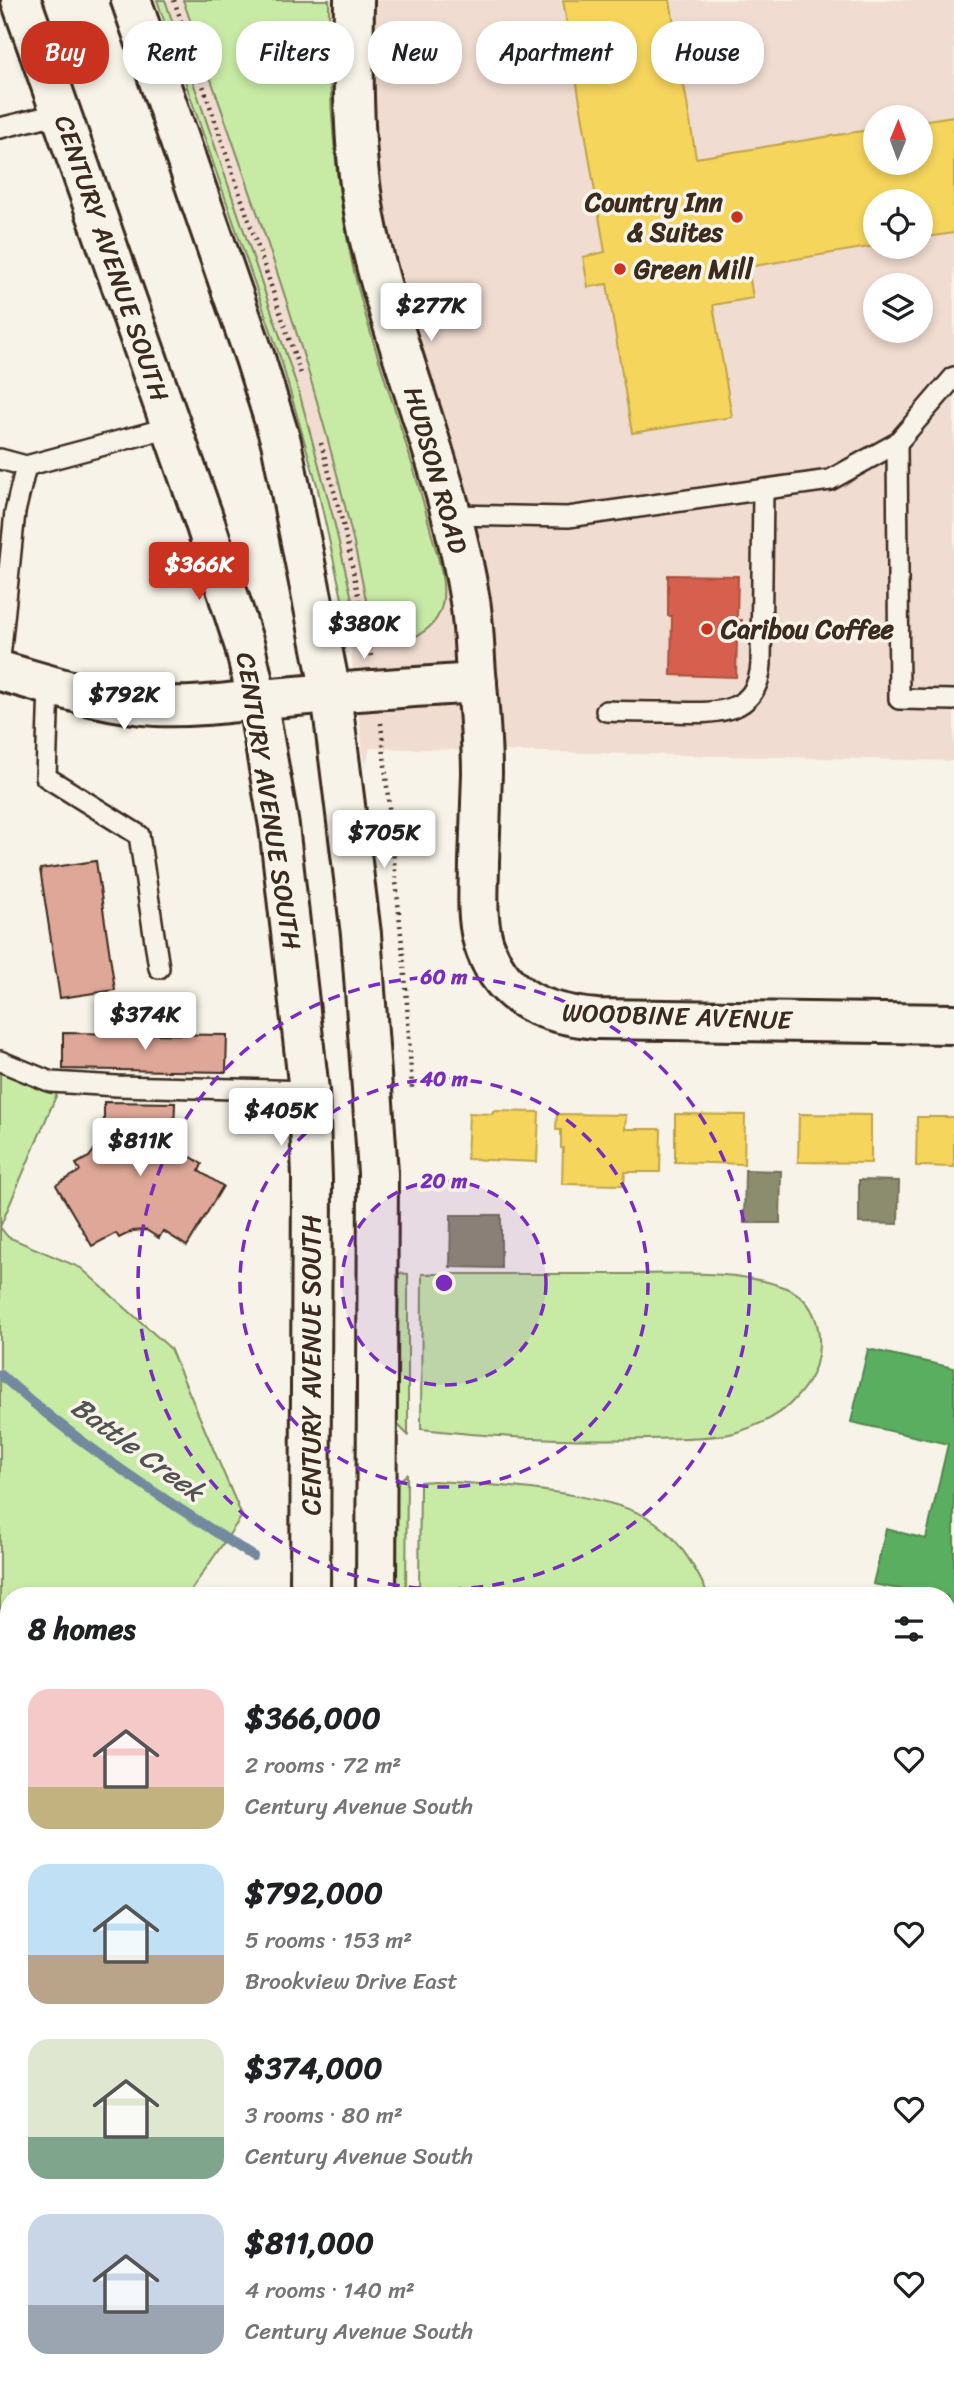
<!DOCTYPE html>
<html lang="en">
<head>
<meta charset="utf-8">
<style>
  :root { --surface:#fff; --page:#f2f2f2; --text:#202124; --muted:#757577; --accent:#c8321e }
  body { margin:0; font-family:Sriracha,sans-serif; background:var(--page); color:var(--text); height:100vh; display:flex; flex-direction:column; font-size:26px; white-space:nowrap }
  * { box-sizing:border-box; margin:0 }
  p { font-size:23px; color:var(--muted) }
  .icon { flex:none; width:38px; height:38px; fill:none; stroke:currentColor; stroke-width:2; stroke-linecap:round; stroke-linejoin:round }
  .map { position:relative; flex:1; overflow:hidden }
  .side { position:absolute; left:0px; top:1587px; width:956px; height:800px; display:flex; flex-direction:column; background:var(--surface); border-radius:28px 28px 0 0; box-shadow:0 4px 10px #0003 }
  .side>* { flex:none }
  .banner { position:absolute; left:21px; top:21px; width:914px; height:63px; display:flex; gap:14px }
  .needle { width:46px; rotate:1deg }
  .tools { position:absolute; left:863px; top:105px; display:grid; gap:14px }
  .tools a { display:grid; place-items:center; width:70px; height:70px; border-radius:50%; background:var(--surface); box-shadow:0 4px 10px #0003; font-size:35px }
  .price { position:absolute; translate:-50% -60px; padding:0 16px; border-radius:7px; background:#fff; color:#222; font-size:23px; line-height:46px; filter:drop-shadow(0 2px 4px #0008) }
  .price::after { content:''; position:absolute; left:50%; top:42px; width:21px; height:16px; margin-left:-10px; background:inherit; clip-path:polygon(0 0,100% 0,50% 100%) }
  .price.selected { background:var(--accent); color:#fff }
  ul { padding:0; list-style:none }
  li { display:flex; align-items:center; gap:21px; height:175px; padding:0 28px }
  li span { display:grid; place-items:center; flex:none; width:196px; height:140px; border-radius:21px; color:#555 }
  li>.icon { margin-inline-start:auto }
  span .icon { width:84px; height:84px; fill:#fffc; stroke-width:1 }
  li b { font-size:30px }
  h2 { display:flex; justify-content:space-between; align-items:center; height:84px; padding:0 28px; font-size:30px }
  .pill { padding:0 24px; border-radius:28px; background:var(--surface); box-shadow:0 4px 10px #0003; font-size:24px; line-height:63px }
  .pill.selected { background:var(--accent); color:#fff }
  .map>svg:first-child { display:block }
  .built { fill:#f0dcd0; fill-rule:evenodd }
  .green { fill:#c7eba5; stroke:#818a62; stroke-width:2 }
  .homes { fill:#f6d55c; stroke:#bea249; stroke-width:2 }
  .shops { fill:#d6604d; stroke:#a8503f; stroke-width:2 }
  .public { fill:#5aae61; stroke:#51864d; stroke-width:2 }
  .industry { fill:#8c8c6e; stroke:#746f56; stroke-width:2 }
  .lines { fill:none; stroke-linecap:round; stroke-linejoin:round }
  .stream { stroke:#72899e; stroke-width:10 }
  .building { fill:#dfa797; stroke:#3b2a1e; stroke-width:2 }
  .service-casing { stroke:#3b2a1e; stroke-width:24 }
  .minor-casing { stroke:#3b2a1e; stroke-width:44 }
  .secondary-casing { stroke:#3b2a1e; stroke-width:44 }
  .path { stroke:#3b2a1e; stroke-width:4.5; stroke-dasharray:2 5; stroke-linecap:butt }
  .service { stroke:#f7f3e8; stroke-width:19 }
  .minor { stroke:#f7f3e8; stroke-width:38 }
  .secondary { stroke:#f7f3e8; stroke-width:38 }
  .ring { fill:none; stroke:#7b2cbf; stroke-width:3.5; stroke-dasharray:12 9 }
  .poi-dot { fill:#c8321e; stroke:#f7f3e8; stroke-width:2.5 }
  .labels { text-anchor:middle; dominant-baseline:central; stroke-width:7; stroke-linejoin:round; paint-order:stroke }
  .poi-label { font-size:26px; font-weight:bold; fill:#3b2a1e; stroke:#f7f3e8; text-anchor:start }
  .street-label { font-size:26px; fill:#3b2a1e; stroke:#f7f3e8 }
  .water-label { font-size:28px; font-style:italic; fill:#525253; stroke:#f7f3e8 }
  .centre { fill:#7b2cbf; stroke:#f7f3e8; stroke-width:3.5 }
  .ring-label { font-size:21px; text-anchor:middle; font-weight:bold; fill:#7b2cbf; stroke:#f7f3e8; stroke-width:7; stroke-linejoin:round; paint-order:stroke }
</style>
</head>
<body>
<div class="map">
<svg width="954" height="2386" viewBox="0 0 954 2386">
  <rect width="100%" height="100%" fill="#f7f3e8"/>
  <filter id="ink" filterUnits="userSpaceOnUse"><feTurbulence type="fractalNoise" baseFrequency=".0143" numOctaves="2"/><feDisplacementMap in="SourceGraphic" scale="14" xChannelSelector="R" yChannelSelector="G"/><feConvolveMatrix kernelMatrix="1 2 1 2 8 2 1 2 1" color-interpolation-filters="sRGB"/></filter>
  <g filter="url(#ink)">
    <!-- built -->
    <path class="built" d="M 157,0 L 954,0 L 954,761 L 370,748 L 365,768 L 349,635 L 338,576 L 317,485 L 281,360 ZM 875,117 L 920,117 L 920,163 L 875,163 ZM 875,201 L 920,201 L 920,247 L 875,247 ZM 875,285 L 920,285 L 920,331 L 875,331 Z"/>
    <!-- green -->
    <g class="green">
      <path d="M 157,0 L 165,0 L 299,392 L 333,517 L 358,625 L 355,627 L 343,603 L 317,485 L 281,360 Z"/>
      <path d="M 183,0 L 329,0 C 329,98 333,188 357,284 C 378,368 411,448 431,532 C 437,554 447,582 442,605 C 435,635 401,646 374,642 C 335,421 257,211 183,0 Z"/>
      <path d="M 0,1067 L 62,1082 L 0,1227 L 8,1237 L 81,1268 L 170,1348 L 242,1516 L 187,1596 L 9,1596 L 9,1638 L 0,1632 Z"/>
      <path d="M 397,1273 L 408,1274 L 408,1435 L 396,1423 Z"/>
      <path d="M 422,1274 C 489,1274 556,1274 623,1274 C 674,1274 739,1269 786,1288 C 817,1300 824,1335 816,1364 C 812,1379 800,1394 790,1404 C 776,1418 752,1428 734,1433 C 707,1439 677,1438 649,1439 C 573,1441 497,1438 421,1429 Z"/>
      <path d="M 407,1474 L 406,1596 L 395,1596 L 396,1484 Z"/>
      <path d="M 434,1481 C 489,1484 612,1492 655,1522 C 680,1540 696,1569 709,1596 L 419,1596 L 420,1482 Z"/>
      <rect x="947" y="1699" width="7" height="423"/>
    </g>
    <!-- homes -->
    <g class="homes">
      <path d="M 563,0 L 670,0 L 696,158 L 875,129 L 875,163 L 920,163 L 920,121 L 954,116 L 954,233 L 920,238 L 920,201 L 875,201 L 875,246 L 748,267 L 753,298 L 713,305 L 732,417 L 632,433 L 607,284 L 588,287 L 583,257 L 605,252 Z"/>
      <path d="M 493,1111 L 539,1112 L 537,1162 L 467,1159 L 469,1113 L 493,1114 Z"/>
      <path d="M 557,1114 L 626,1115 L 625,1129 L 661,1129 L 660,1172 L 625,1172 L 624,1185 L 562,1184 L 563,1148 L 561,1148 L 561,1130 L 556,1130 Z"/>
      <path d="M 675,1114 L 745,1115 L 744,1164 L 675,1162 Z"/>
      <path d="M 799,1114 L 871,1115 L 871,1163 L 798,1162 Z"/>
      <path d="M 917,1117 L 954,1117 L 954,1167 L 916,1166 Z"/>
    </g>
    <!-- shops -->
    <path class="shops" d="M 668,575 L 738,576 L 737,620 L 742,620 L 742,639 L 737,639 L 736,677 L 671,675 L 672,616 L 668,616 Z"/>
    <!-- public -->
    <path class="public" d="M 868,1349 L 954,1368 L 954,1655 L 947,1654 L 947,1596 L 913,1596 L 914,1592 L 873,1584 L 886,1529 L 926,1539 L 948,1444 L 851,1422 Z"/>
    <!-- industry -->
    <g class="industry">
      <path d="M 745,1170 L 781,1171 L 780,1223 L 744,1223 Z"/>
      <path d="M 859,1180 L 899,1181 L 898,1224 L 859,1223 Z"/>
      <path d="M 451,1215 L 501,1215 L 501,1268 L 450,1267 Z"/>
    </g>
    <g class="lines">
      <!-- stream -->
      <g class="stream">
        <path d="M 0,1374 C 77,1444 165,1500 253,1556"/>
        <path d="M 947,1829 L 954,1828"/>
      </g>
    </g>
    <!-- building -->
    <g class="building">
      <path d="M 96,861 L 115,990 L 60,998 L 40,869 Z"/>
      <path d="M 63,1033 L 227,1035 L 226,1072 L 63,1069 Z"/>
      <path d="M 104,1102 L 175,1103 L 174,1131 L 183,1131 L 183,1145 L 190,1156 L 202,1164 L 199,1171 L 223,1186 L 187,1246 L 163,1231 L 159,1238 L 146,1230 L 133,1231 L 119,1238 L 116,1233 L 92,1246 L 56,1185 L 80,1171 L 76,1164 L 89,1157 L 97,1146 L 97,1134 L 104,1134 Z"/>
      <path d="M 9,1645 L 9,2137 L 0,2152 L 0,1648 Z"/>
      <path d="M 0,2356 L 9,2356 L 9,2378 L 27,2378 L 27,2386 L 0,2386 Z"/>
    </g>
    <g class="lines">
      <defs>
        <g id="service">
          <path d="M 0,128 L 61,113"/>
          <path d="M 897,443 L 899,699 L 954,700"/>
          <path d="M 0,459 L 26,466 L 171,427"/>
          <path d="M 452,515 L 568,517 L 830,480 L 897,443 L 954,377"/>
          <path d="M 0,658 L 15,512 L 26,466"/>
          <path d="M 49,685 L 46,777 L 139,835 L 159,968"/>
          <path d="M 606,711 C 629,712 651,712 673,712 C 713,713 757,717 761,664 L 763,490"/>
          <path d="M 0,1061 L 51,1082 L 117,1086 L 309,1091"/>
          <path d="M 0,2234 L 9,2234"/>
          <path d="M 0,2329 L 9,2329"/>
        </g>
        <g id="minor">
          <path d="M 354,0 C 353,77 352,157 368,232 C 396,357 450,475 470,601 C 474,625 474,649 476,673 C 479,706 482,740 482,773 C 481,803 480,832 479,862 C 479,891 475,922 486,950 C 505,1001 547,1014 596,1019 L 954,1024"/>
          <path d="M 0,671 C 51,685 103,703 156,706 C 199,708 242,701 285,697 C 349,691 413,687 477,683"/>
          <path d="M 947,2375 L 954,2375"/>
          <path d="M 666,2386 L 666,2378"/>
        </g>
        <g id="secondary">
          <path d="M 21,0 L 203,517 L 245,647 L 257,699 L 279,826 L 309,1091 L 312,1179 L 310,1596"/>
          <path d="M 131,0 L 255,358 L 281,442 L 331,693 L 361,934 L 378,1173 L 376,1596"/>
          <path d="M 306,2386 L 306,2378"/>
          <path d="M 370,2386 L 370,2378"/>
        </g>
      </defs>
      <!-- service casing -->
      <use href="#service" class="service-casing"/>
      <!-- minor casing -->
      <use href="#minor" class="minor-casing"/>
      <!-- secondary casing -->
      <use href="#secondary" class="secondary-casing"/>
      <!-- path -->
      <g class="path">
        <path d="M 174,0 L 301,374"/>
        <path d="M 321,443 L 344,528 L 371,656"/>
        <path d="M 381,723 L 406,987 L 412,1088"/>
      </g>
      <!-- service -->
      <use href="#service" class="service"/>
      <!-- minor -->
      <use href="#minor" class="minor"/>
      <!-- secondary -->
      <use href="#secondary" class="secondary"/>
    </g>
  </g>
  <!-- distance rings -->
  <circle cx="444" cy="1283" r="102" fill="#7b2cbf" fill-opacity=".12"/>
  <g class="ring">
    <circle cx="444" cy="1283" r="102"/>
    <circle cx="444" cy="1283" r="204"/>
    <circle cx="444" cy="1283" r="306"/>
  </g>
  <!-- markers -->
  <g class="poi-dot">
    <circle cx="737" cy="217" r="7"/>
    <circle cx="620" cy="269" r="7"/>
    <circle cx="707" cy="629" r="7"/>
  </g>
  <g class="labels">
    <!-- poi labels -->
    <g class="poi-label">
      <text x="723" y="202" text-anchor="end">Country Inn<tspan x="723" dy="30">&amp; Suites</tspan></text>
      <text x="634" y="269">Green Mill</text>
      <text x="721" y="629">Caribou Coffee</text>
    </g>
    <!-- street labels -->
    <g class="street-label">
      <text transform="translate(112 258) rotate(71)">CENTURY AVENUE SOUTH</text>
      <text transform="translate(436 470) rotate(74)">HUDSON ROAD</text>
      <text transform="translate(269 801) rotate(81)">CENTURY AVENUE SOUTH</text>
      <text transform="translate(677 1016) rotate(2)">WOODBINE AVENUE</text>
      <text transform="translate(311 1365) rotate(-90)">CENTURY AVENUE SOUTH</text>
    </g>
    <!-- water labels -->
    <g class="water-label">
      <text transform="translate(138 1449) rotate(36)">Battle Creek</text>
    </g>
  </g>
  <circle cx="444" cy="1283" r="10" class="centre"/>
  <g class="ring-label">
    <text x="444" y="984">60 m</text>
    <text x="444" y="1086">40 m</text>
    <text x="444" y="1188">20 m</text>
  </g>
</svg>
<div class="tools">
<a><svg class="needle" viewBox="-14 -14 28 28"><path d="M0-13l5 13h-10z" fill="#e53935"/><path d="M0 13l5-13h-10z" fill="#757577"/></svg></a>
<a><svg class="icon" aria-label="locate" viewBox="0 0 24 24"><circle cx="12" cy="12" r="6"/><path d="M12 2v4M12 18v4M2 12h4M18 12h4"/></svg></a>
<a><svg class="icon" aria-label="layers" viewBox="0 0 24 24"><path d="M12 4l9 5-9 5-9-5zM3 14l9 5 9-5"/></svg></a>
</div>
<b class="price" style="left:431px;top:343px">$277K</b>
<b class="price selected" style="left:199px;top:602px">$366K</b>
<b class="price" style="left:364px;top:661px">$380K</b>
<b class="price" style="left:124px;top:732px">$792K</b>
<b class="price" style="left:384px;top:870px">$705K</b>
<b class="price" style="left:145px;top:1052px">$374K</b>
<b class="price" style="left:281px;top:1148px">$405K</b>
<b class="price" style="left:140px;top:1178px">$811K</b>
<div class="banner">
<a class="pill selected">Buy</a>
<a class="pill">Rent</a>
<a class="pill">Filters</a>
<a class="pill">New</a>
<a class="pill">Apartment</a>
<a class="pill">House</a>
</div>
<section class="side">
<h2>8 homes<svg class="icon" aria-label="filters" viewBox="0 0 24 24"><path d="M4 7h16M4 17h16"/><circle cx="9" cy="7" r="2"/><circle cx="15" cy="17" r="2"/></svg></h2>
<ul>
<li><span style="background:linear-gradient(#f6c9c9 70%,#c2b280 0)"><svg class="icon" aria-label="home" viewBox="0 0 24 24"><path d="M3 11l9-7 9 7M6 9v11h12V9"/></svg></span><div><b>$366,000</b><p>2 rooms · 72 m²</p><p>Century Avenue South</p></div><svg class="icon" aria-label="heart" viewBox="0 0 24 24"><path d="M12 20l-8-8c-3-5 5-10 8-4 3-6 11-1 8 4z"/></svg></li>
<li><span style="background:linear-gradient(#bfe0f5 65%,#b9a48a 0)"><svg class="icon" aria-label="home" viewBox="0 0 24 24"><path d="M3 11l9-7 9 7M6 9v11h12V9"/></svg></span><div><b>$792,000</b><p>5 rooms · 153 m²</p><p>Brookview Drive East</p></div><svg class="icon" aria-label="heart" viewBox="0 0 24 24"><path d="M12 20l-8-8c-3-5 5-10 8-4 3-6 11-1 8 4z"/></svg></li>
<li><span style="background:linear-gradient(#dfe7d0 70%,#7fa58c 0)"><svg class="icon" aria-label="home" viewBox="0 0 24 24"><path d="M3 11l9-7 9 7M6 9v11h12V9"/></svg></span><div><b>$374,000</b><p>3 rooms · 80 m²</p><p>Century Avenue South</p></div><svg class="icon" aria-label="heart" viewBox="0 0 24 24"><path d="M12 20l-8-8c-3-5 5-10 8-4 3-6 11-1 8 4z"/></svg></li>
<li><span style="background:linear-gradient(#c9d6e8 65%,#9aa5b1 0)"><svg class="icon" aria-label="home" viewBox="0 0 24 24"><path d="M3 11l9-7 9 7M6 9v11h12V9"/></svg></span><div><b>$811,000</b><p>4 rooms · 140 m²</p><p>Century Avenue South</p></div><svg class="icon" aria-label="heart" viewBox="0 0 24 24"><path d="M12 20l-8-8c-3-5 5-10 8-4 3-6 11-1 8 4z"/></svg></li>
</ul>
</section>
</div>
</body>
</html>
